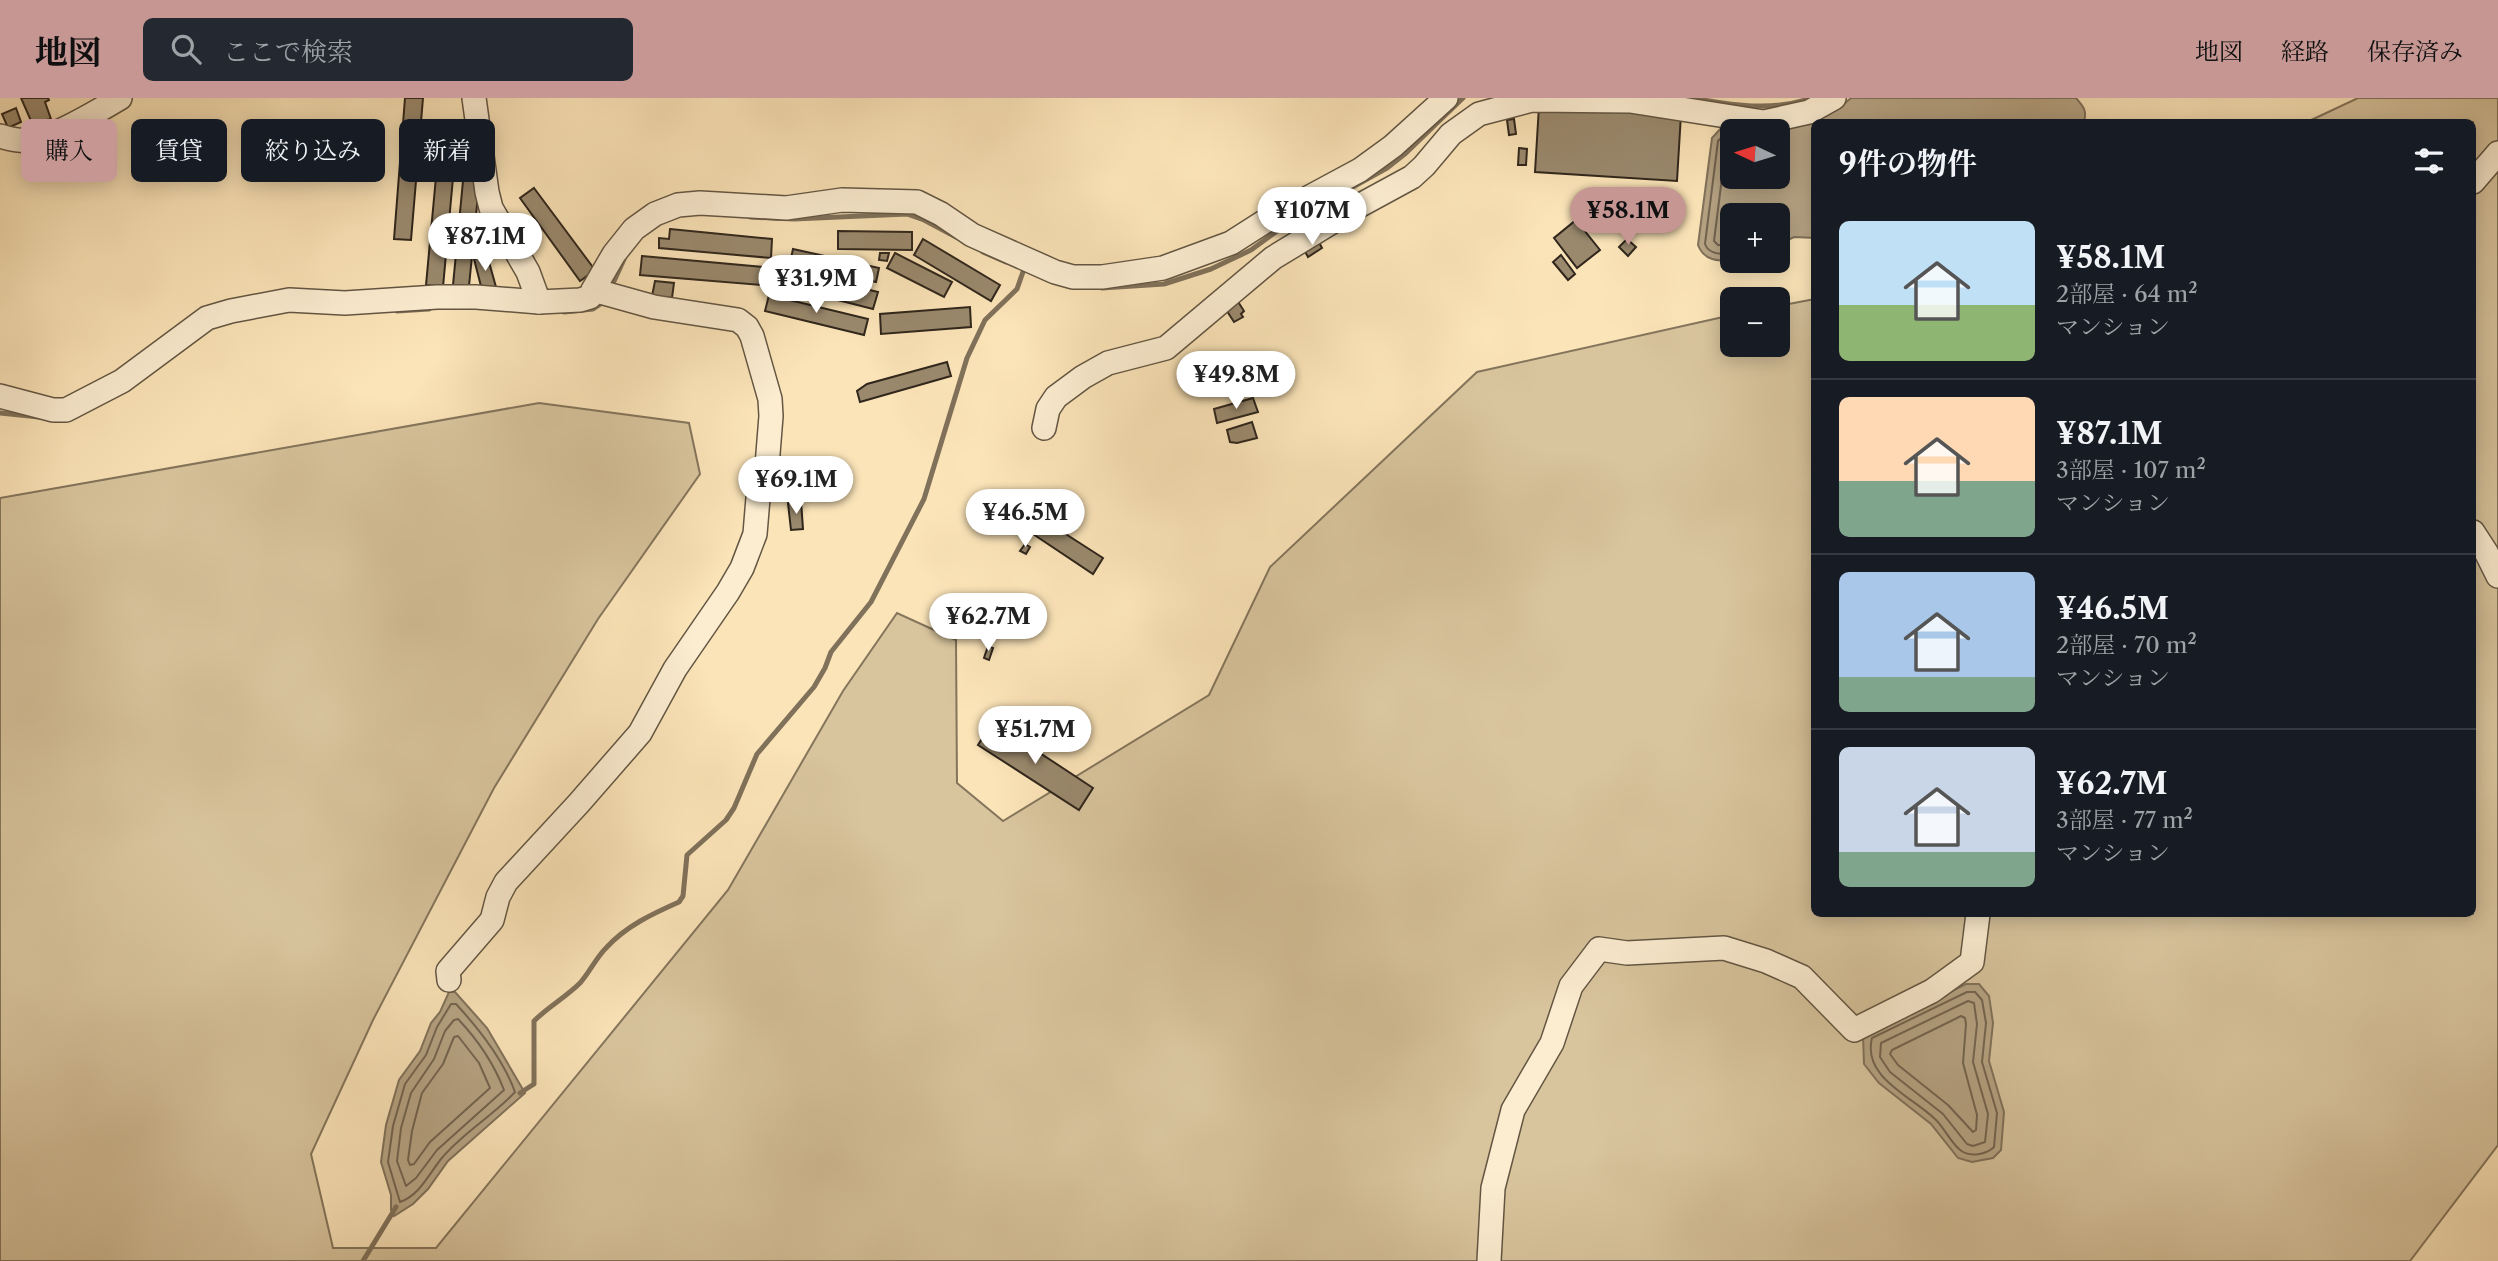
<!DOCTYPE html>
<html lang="ja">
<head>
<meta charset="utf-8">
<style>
  :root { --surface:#171b24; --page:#242831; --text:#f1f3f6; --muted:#9ea1a6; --line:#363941; --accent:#c59692 }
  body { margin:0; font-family:"Libre Caslon Text","Noto Serif JP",serif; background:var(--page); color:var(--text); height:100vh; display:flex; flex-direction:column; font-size:26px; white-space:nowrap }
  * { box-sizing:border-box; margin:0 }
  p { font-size:23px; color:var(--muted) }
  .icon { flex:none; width:38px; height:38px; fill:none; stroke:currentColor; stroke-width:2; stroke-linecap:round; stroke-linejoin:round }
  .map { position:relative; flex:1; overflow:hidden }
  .side { position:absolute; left:1811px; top:21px; width:665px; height:798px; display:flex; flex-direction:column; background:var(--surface); border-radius:10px; box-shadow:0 4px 18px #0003 }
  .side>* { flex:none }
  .guide { position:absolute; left:21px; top:21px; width:665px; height:63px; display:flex; gap:14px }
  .needle { width:46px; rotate:274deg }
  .controls { position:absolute; left:1720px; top:21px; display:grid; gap:14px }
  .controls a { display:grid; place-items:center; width:70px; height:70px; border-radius:10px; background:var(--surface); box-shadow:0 4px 18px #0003; font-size:35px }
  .price { position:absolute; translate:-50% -60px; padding:0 16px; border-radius:24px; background:#fff; color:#222; font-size:23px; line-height:46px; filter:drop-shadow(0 2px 4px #0008) }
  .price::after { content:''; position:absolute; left:50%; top:42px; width:21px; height:16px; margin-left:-10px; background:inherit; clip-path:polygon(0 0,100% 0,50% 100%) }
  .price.selected { background:var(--accent); color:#111 }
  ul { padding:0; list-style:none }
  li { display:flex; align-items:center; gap:21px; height:175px; padding:0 28px }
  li+li { border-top:2px solid var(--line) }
  li span { display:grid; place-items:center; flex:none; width:196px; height:140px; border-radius:10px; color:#555 }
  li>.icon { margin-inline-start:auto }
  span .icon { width:84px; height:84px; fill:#fffc; stroke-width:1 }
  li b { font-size:30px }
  h2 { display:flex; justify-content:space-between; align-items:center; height:84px; padding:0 28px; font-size:30px }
  .chip { padding:0 24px; border-radius:10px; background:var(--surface); box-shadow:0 4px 18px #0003; font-size:24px; line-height:63px }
  .chip.selected { background:var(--accent); color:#111 }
  header { display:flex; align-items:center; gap:42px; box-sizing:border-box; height:98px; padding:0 35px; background:var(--accent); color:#111 }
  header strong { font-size:33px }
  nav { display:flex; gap:38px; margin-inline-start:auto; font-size:24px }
  .search { width:490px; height:63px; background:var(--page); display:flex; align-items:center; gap:18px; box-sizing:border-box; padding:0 24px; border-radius:10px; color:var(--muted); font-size:26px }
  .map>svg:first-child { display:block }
  .green { fill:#d8c49d; stroke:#84755c; stroke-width:2 }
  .water { fill:#b6a383; stroke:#80715a; stroke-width:2; fill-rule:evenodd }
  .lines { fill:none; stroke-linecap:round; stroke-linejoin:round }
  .shore { stroke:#736450; stroke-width:2 }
  .stream { stroke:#80715a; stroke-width:5 }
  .building { fill:#9a896d; stroke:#30261c; stroke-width:2 }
  .minor-casing { stroke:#635643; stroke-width:26 }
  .minor { stroke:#fcedd1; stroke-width:23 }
</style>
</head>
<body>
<header>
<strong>地図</strong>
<div class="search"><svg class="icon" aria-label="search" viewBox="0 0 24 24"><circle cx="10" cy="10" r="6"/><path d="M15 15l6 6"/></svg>ここで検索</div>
<nav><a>地図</a><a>経路</a><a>保存済み</a></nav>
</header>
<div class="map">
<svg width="2498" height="1163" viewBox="0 0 2498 1163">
  <rect width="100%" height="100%" fill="#fbe4b8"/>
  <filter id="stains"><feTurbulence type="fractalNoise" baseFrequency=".00286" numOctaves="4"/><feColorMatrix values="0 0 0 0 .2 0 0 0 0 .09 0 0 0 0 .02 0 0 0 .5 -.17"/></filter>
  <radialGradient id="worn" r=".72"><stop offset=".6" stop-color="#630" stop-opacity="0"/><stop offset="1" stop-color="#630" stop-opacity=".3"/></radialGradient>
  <!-- green -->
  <path class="green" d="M 2358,0 L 2498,0 L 2498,1047 L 2410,1163 L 0,1163 L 0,400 L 539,305 L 689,325 L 700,376 L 598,521 L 494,690 L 373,922 L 311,1056 L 333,1150 L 436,1150 L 728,792 L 843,593 L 897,515 L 956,542 L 957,685 L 1003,723 L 1209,597 L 1270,469 L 1477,274 L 1732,217 L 1732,247 L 1778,247 L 1778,208 L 1815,201 L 1815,816 L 2473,816 L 2473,24 L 2307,24 Z"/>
  <!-- water -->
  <g class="water">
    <path d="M 1851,0 L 2076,0 C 2084,9 2087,13 2084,24 L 1815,24 L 1815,140 L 1794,139 L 1778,147 L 1778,117 L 1732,117 L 1732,163 L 1735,163 L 1734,163 C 1718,163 1704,163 1698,147 L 1712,40 L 1722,29 C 1774,32 1809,37 1851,0 ZM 1732,33 L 1778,33 L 1778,79 L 1732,79 Z"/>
    <path d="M 1966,886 L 1979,886 L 1989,898 L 1993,925 L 1989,963 L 2004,1014 L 2001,1052 L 1993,1060 L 1972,1064 L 1958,1060 L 1931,1026 L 1879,985 L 1864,966 L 1863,937 Z"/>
    <path d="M 449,894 L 455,894 L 487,930 L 525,995 L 448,1063 L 428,1091 L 413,1106 L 394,1118 L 391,1112 L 391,1097 L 381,1064 L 386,1027 L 399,982 L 420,953 L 431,925 L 440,914 Z"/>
  </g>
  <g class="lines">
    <!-- shore -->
    <g class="shore">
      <path d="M 1732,37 L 1724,37 L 1718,43 L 1705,146 C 1709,157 1722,156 1732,156"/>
      <path d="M 1732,46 L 1726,48 L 1714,143 L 1718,147 L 1732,147"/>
      <path d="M 1967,894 L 1975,894 L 1982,902 L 1986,925 L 1982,964 L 1997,1015 L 1994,1049 C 1987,1056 1972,1059 1963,1054 C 1952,1048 1945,1030 1935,1021 C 1911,998 1862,979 1872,940 Z"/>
      <path d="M 1968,903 L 1974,905 L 1977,926 L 1973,964 L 1988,1016 L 1985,1044 L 1973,1048 L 1967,1046 L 1943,1016 L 1890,974 L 1880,959 L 1881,945 Z"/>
      <path d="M 456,906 C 480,932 503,961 515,994 C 493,1018 462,1035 441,1061 C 429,1076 419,1098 400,1104 L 388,1064 L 393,1028 L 405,986 L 426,957 L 437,929 L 451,906 Z"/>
      <path d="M 1961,918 L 1965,920 L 1966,926 L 1963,965 L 1977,1017 L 1976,1032 L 1973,1034 L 1948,1007 L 1898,967 L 1890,956 L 1892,952 Z"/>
      <path d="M 458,921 C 477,941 494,966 504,992 L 437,1052 L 416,1080 L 406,1088 L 397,1063 L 401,1030 L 411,995 L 434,961 L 445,933 L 454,922 Z"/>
      <path d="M 458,938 L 479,965 L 490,990 L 430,1044 L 414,1066 L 410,1067 L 408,1062 L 412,1033 L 422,995 L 443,966 L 454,939 Z"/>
    </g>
    <!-- stream -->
    <g class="stream">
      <path d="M 1692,0 C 1730,7 1774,14 1811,0"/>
      <path d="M 750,119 L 794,121 L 907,116 L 924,122 L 956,139"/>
      <path d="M 983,154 L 1006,164"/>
      <path d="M 1102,190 L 1164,186 L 1211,171 L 1251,152 L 1288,125 L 1387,70 L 1406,55 L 1463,0"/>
      <path d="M 610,192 L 625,159"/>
      <path d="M 397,213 L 429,211"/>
      <path d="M 564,214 L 593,211 L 605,203"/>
      <path d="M 0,315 L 39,319"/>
      <path d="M 520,995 L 534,986 L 534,923 C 548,909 566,899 580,885 C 589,875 596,860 606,850 C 626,828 652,816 679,804 L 683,798 L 687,757 L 726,722 L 734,710 L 757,656 L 814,589 L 825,570 L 831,554 L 871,504 L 924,401 L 967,260 L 985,222 L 1017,191 L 1024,171"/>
      <path d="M 363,1163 L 396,1109"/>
    </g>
  </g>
  <!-- building -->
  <g class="building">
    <path d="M 21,0 L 48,0 L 49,2 L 45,4 L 51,21 L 32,25 Z"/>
    <path d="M 405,0 L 423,0 L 411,142 L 394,141 Z"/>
    <path d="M 1539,8 L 1681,16 L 1677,83 L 1535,74 Z"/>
    <path d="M 16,10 L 21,24 L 8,30 L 2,16 Z"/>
    <path d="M 1514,21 L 1516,36 L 1509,37 L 1507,22 Z"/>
    <path d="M 1519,50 L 1527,51 L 1526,67 L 1518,67 Z"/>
    <path d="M 426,57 L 477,57 L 477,75 L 426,76 Z"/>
    <path d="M 467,76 L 480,77 L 469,188 L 453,187 L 463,83 L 466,83 Z"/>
    <path d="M 436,79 L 453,80 L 443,189 L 426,187 Z"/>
    <path d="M 534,90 L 595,172 L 580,183 L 520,100 Z"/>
    <path d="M 1576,122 L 1600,152 L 1577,170 L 1554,140 Z"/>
    <path d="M 670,131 L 772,141 L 771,160 L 659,150 L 659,140 L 669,141 Z"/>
    <path d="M 838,133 L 912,134 L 912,152 L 838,151 Z"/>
    <path d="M 1316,139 L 1322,150 L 1308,159 L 1302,148 Z"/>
    <path d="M 923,141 L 1000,187 L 991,203 L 914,157 Z"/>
    <path d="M 1627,141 L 1636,149 L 1628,158 L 1619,149 Z"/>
    <path d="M 793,151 L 879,170 L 876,184 L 790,165 Z"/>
    <path d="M 880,155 L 889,155 L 887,163 L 879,162 Z"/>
    <path d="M 895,155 L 952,184 L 944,199 L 887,170 Z"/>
    <path d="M 487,157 L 496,189 L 482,192 L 474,161 Z"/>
    <path d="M 1561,157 L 1575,176 L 1568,182 L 1553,164 Z"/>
    <path d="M 642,158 L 763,169 L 761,187 L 640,177 Z"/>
    <path d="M 779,170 L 878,194 L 873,211 L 775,186 Z"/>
    <path d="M 655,183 L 674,185 L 672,200 L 652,198 Z"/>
    <path d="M 769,197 L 868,221 L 864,237 L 765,213 Z"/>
    <path d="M 1237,202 L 1244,213 L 1241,216 L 1243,219 L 1234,224 L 1225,210 Z"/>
    <path d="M 970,209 L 971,229 L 881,236 L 880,216 Z"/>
    <path d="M 947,264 L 951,278 L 860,304 L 857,293 L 867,286 Z"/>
    <path d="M 1256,266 L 1261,280 L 1220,294 L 1215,281 Z"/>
    <path d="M 1253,300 L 1258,314 L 1217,325 L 1214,311 Z"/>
    <path d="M 1252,324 L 1257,340 L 1237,345 L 1230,344 L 1227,332 Z"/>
    <path d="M 801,403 L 803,431 L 791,432 L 788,405 Z"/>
    <path d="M 1033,415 L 1103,460 L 1093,476 L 1024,430 Z"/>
    <path d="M 1025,446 L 1030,449 L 1026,456 L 1020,453 Z"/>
    <path d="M 988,548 L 993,550 L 989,562 L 984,560 Z"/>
    <path d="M 993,624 L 1093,690 L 1079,712 L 978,647 Z"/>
  </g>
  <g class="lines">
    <defs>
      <g id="minor">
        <path d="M 474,0 L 487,94 L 491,110 L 528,174 L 539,204"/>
        <path d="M 0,38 C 12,42 26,44 39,41 C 61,35 100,12 120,0"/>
        <path d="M 2473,84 L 2498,55"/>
        <path d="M 593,192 L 614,156 L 634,131 L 655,116 L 678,107 L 700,105 L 786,110 L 842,102 L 917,104 L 941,116 L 972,137 L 1055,174 L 1073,179 L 1102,179 L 1163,170 L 1231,145 L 1267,122 L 1360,72 L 1393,48 L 1446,0"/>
        <path d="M 0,298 L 53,312 L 66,312 L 122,283 L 207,220 L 231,213 L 289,202 L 345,205 L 437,199 L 476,199 L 539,204 L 580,202 L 590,199 L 593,192 L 654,209 L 738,222 L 747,229 L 752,238 L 770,301 L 771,318 L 767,368 L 758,400 L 755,436 L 742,470 L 728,494 L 675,571 L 640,635 L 579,705 L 506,784 L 498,799 L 492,822 L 448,873 L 449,882"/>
        <path d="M 1044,330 L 1048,311 L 1056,299 L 1083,279 L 1108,265 L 1166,250 L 1273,160 L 1355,110 L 1412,79 L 1424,68 L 1451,36 L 1479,16 L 1532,2 L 1630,3 L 1764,24 L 1809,14 L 1834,0"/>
        <path d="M 2473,434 L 2486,454 L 2498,478"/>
        <path d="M 1489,1163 L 1493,1090 L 1513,1012 L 1552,945 L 1571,888 L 1599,851 L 1627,855 L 1724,850 L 1766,863 L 1802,879 L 1854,932 L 1932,893 L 1972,864 L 1978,816"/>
      </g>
    </defs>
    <!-- minor casing -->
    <use href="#minor" class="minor-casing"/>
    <!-- minor -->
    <use href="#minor" class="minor"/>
  </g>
  <rect width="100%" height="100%" filter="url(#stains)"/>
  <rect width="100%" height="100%" fill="url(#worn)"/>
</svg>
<div class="controls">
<a><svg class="needle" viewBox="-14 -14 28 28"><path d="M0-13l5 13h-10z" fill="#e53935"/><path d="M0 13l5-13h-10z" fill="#9ea1a6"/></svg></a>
<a>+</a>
<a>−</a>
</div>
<b class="price" style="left:1312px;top:149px">¥107M</b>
<b class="price selected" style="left:1628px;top:149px">¥58.1M</b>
<b class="price" style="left:485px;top:175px">¥87.1M</b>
<b class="price" style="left:816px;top:217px">¥31.9M</b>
<b class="price" style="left:1236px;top:313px">¥49.8M</b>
<b class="price" style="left:796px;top:418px">¥69.1M</b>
<b class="price" style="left:1025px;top:451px">¥46.5M</b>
<b class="price" style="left:988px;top:555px">¥62.7M</b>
<b class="price" style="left:1035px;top:668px">¥51.7M</b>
<div class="guide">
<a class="chip selected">購入</a>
<a class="chip">賃貸</a>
<a class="chip">絞り込み</a>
<a class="chip">新着</a>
</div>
<section class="side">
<h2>9件の物件<svg class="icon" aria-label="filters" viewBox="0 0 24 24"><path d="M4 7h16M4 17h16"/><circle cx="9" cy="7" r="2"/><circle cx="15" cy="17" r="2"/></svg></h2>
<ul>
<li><span style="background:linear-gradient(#bfe0f5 60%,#8fb573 0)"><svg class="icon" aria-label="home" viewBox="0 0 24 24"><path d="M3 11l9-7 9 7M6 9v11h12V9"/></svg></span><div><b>¥58.1M</b><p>2部屋 · 64 m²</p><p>マンション</p></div></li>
<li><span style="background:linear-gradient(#ffd9b3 60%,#7fa58c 0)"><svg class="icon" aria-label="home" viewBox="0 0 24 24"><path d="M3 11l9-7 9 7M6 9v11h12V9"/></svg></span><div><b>¥87.1M</b><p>3部屋 · 107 m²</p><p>マンション</p></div></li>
<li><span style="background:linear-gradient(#a9c7e8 75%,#7fa58c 0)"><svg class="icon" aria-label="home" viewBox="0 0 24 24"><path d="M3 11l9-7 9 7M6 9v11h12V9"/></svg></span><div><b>¥46.5M</b><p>2部屋 · 70 m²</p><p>マンション</p></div></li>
<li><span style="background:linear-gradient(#c9d6e8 75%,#7fa58c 0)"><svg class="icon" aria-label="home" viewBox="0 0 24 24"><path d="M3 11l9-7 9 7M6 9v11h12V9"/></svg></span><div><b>¥62.7M</b><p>3部屋 · 77 m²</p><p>マンション</p></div></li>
</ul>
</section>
</div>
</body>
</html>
